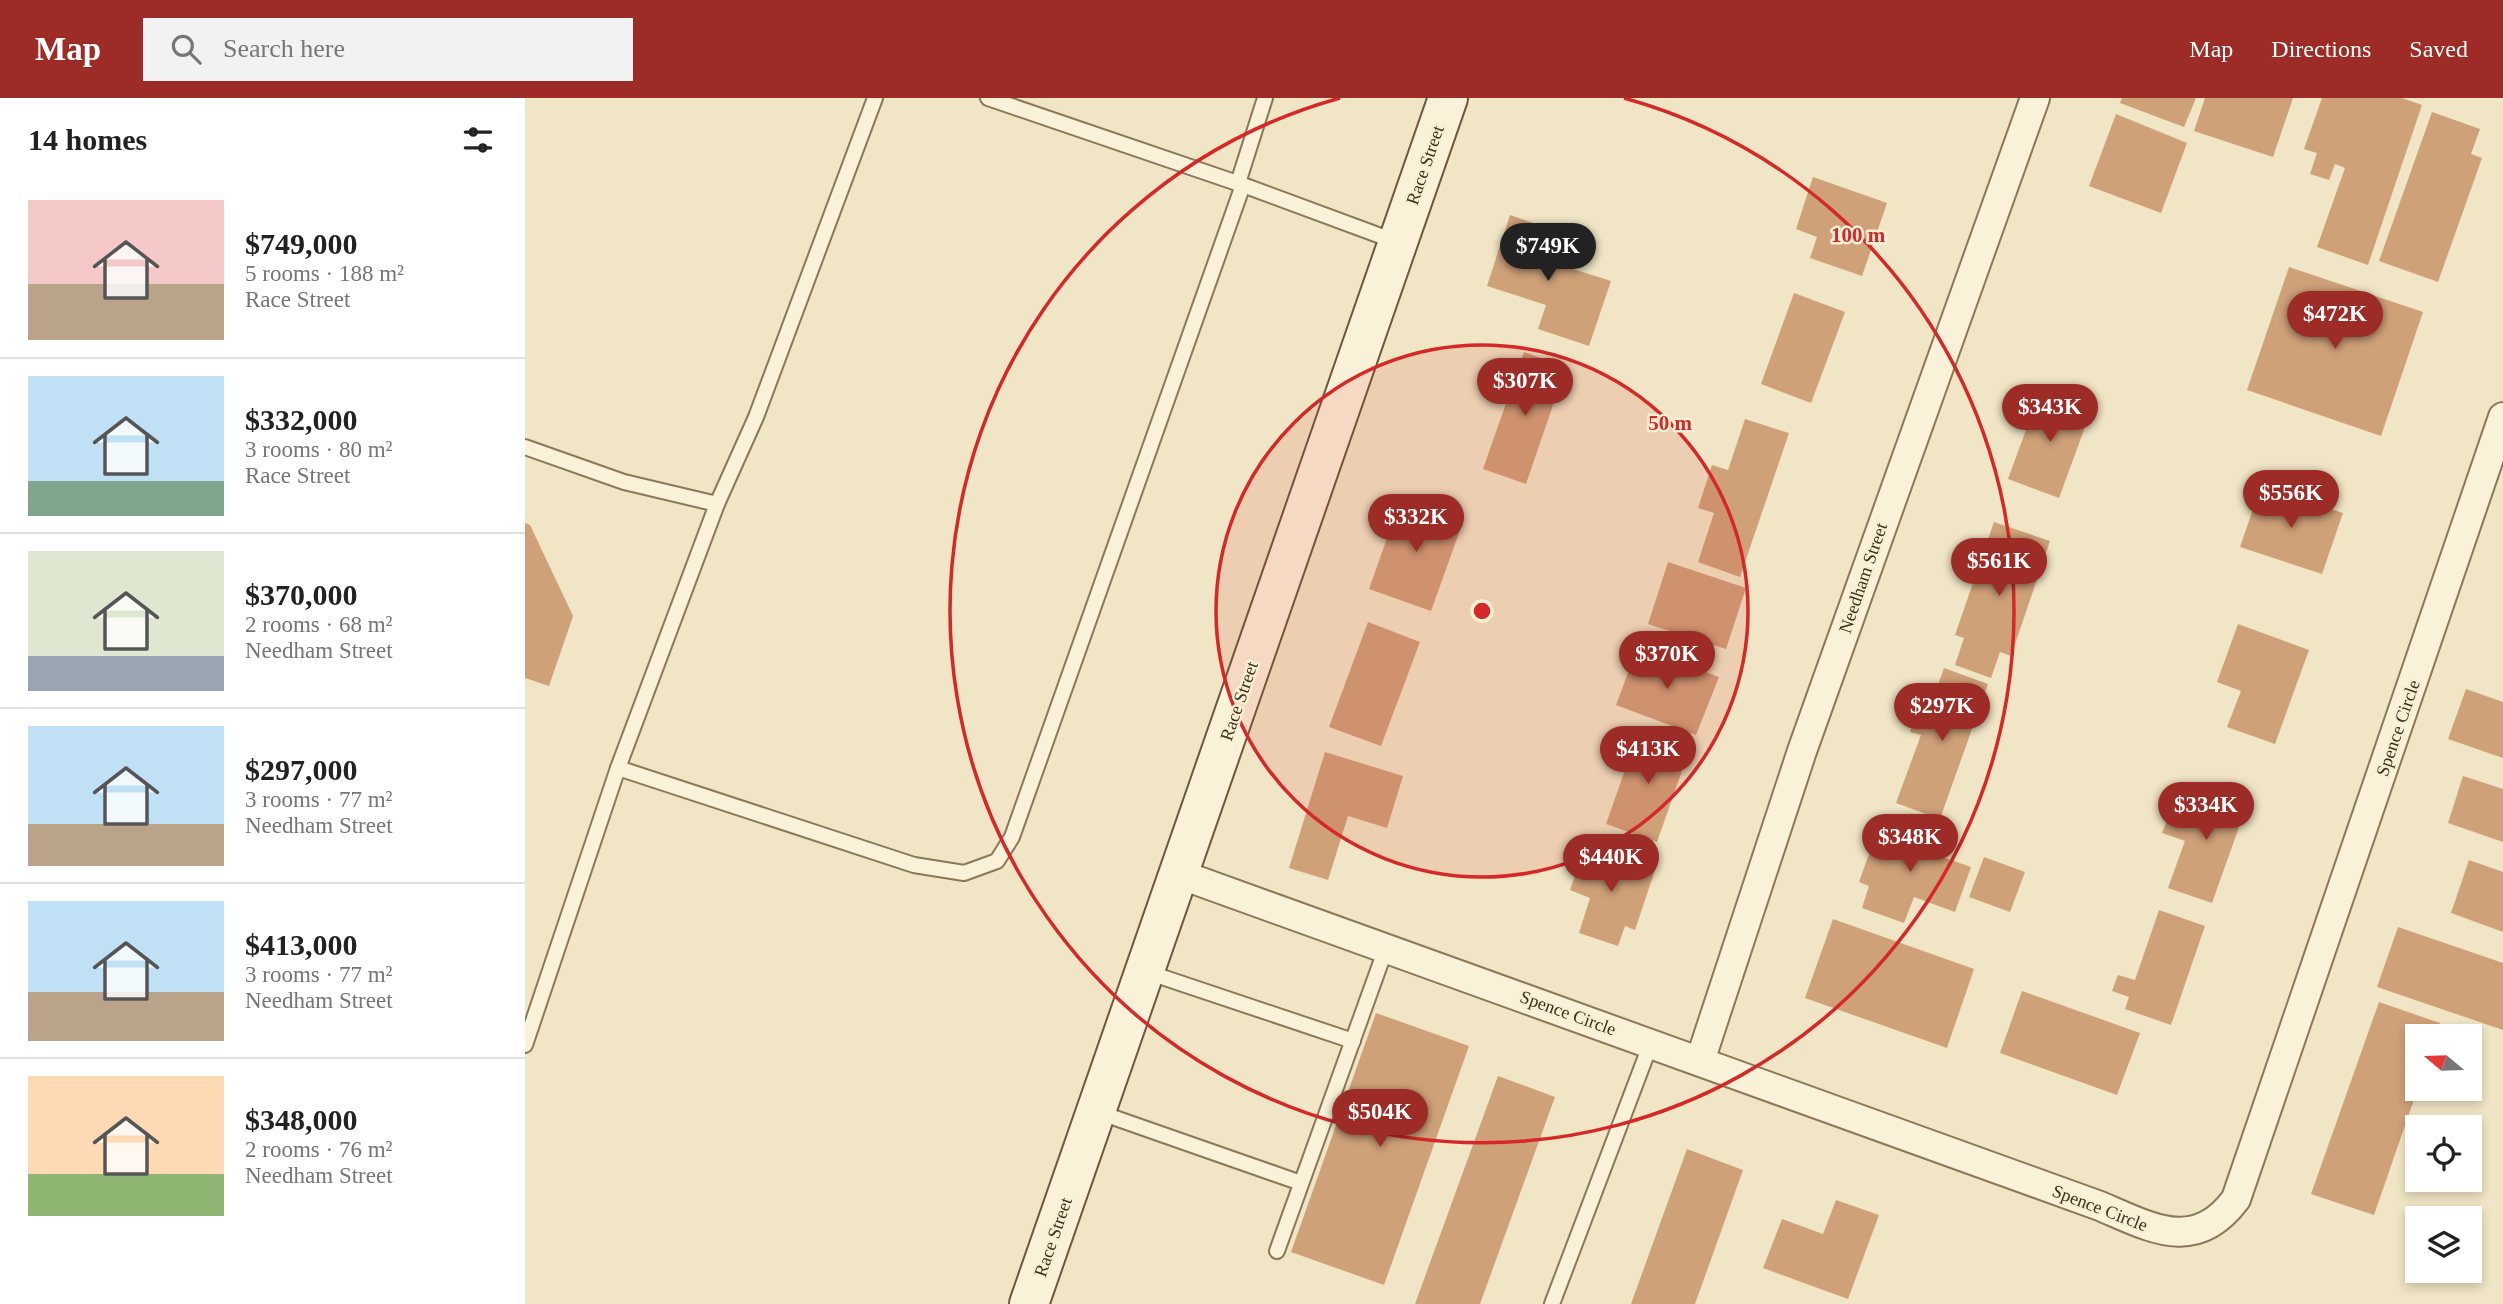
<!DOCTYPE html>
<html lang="en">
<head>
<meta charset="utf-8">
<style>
  :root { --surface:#fff; --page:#f2f2f2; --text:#222; --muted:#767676; --line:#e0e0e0; --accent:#9d2c27 }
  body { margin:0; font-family:Georgia,serif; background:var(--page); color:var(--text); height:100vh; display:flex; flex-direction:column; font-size:26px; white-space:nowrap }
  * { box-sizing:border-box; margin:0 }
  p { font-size:23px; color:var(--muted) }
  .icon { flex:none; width:38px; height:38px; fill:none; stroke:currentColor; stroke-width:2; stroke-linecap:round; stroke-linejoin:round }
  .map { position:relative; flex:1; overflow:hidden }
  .drawer { display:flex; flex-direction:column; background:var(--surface); width:525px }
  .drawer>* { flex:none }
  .needle { width:46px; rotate:289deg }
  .tools { position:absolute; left:1880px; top:926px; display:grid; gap:14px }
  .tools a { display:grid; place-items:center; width:77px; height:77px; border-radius:0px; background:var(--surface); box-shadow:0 4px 10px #0003; font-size:35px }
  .price { position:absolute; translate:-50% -60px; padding:0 16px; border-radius:24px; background:var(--accent); color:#fff; font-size:23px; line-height:46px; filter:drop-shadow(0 2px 4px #0008) }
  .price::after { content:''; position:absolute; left:50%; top:42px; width:21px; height:16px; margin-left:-10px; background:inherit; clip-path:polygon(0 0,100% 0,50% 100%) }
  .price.current { background:#222; color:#fff }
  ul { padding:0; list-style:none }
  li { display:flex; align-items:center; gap:21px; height:175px; padding:0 28px }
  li+li { border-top:2px solid var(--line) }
  li span { display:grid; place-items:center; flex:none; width:196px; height:140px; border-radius:0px; color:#555 }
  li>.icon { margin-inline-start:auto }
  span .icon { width:84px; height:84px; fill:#fffc; stroke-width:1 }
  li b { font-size:30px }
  h2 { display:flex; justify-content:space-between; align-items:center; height:84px; padding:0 28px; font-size:30px }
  header { display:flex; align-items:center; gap:42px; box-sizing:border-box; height:98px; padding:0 35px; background:var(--accent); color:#fff }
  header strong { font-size:33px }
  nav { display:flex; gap:38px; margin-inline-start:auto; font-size:24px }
  .search { width:490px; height:63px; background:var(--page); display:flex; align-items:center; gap:18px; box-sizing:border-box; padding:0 24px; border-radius:0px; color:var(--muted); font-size:26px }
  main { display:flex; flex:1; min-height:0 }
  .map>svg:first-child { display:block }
  .building { fill:#cfa179 }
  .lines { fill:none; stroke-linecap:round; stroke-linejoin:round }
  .lane-casing { stroke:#8c775a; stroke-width:18 }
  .street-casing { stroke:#8c775a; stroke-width:32 }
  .secondary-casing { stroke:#6d573d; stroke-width:42 }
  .lane { stroke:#faf2d8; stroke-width:14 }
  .street { stroke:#faf2d8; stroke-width:28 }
  .secondary { stroke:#faf2d8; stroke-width:38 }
  .ring { fill:none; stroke:#d62828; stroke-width:3.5 }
  .labels { text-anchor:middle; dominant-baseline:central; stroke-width:5; stroke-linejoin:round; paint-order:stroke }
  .street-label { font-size:18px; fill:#3b2e1e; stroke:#f7efd4 }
  .centre { fill:#d62828; stroke:#f7efd4; stroke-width:3.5 }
  .ring-label { font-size:21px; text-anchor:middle; font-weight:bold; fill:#d62828; stroke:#f7efd4; stroke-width:5; stroke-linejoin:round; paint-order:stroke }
</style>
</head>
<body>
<header>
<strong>Map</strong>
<div class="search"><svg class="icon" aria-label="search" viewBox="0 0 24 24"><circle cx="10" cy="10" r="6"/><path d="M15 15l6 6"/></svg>Search here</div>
<nav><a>Map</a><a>Directions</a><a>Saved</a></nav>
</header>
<main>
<section class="drawer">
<h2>14 homes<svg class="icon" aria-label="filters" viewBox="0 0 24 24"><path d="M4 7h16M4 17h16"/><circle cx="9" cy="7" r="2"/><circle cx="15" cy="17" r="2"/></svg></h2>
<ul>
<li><span style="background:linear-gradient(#f6c9c9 60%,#b9a48a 0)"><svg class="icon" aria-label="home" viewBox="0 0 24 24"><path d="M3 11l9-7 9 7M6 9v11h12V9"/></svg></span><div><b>$749,000</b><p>5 rooms · 188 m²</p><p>Race Street</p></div></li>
<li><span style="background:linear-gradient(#bfe0f5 75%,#7fa58c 0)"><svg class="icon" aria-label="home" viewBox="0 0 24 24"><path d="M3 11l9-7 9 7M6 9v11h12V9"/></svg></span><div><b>$332,000</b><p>3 rooms · 80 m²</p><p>Race Street</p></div></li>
<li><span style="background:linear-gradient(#dfe7d0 75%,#9aa5b1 0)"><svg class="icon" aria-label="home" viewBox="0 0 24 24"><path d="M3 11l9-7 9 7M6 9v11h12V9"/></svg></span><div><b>$370,000</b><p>2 rooms · 68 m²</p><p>Needham Street</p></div></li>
<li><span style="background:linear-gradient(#bfe0f5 70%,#b9a48a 0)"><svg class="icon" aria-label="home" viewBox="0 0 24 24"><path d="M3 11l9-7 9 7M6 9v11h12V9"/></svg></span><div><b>$297,000</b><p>3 rooms · 77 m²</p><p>Needham Street</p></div></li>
<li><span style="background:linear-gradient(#bfe0f5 65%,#b9a48a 0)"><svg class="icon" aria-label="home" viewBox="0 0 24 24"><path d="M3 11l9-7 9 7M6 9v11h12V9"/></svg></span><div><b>$413,000</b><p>3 rooms · 77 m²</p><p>Needham Street</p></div></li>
<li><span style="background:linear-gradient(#ffd9b3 70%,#8fb573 0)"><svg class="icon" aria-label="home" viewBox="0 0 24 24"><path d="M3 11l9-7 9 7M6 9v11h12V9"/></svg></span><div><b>$348,000</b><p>2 rooms · 76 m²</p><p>Needham Street</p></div></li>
</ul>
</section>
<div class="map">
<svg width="1978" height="1206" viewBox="0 0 1978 1206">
  <rect width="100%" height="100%" fill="#f0e5c4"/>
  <!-- building -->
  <g class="building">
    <path d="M 1597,0 L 1671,0 L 1659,29 L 1595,5 Z"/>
    <path d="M 1680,0 L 1768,0 L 1748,59 L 1669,33 Z"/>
    <path d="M 1797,0 L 1877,0 L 1897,7 L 1843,167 L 1792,149 L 1820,70 L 1810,66 L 1804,82 L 1785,76 L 1792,55 L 1779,51 Z"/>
    <path d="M 1907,14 L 1955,31 L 1946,56 L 1957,60 L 1913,184 L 1854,163 Z"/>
    <path d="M 1591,16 L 1662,45 L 1636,115 L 1564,88 Z"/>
    <path d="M 1288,79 L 1362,105 L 1337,178 L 1285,160 L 1292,139 L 1271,131 Z"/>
    <path d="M 985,117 L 1026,131 L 1016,161 L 1086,183 L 1064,248 L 1013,231 L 1021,207 L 962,188 Z"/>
    <path d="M 1764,169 L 1898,214 L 1856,338 L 1722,292 Z"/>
    <path d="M 1269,195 L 1320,214 L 1286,305 L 1236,286 Z"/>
    <path d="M 999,254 L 1041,269 L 1001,386 L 958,371 Z"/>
    <path d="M 1516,291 L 1567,310 L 1534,400 L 1483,381 Z"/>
    <path d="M 1220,321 L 1264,335 L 1215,479 L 1173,464 L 1189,415 L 1173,410 L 1187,367 L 1203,372 Z"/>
    <path d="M 1736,388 L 1818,415 L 1797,476 L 1715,449 Z"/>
    <path d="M 877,398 L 939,421 L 906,513 L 844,491 Z"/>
    <path d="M 1469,424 L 1525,443 L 1486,558 L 1475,554 L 1466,580 L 1430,567 L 1439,540 L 1430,537 Z"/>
    <path d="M 0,425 L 5,427 L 48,518 L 24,588 L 0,580 Z"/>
    <path d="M 1143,464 L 1221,490 L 1201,551 L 1123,526 Z"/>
    <path d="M 843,524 L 895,544 L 856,648 L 804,629 Z"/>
    <path d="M 1713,526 L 1784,552 L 1750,646 L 1702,629 L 1716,593 L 1692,584 Z"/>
    <path d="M 1113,548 L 1194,579 L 1171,637 L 1091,607 Z"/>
    <path d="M 1419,570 L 1463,586 L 1415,721 L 1371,705 L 1396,637 L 1385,634 L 1389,620 L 1400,624 Z"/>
    <path d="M 1941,591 L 1978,604 L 1978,660 L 1923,641 Z"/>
    <path d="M 1114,632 L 1165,650 L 1132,744 L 1081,726 Z"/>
    <path d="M 800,654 L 878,678 L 862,730 L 823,718 L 803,782 L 764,770 Z"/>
    <path d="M 1938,678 L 1978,691 L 1978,744 L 1923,725 Z"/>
    <path d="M 1680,686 L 1724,701 L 1687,805 L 1643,790 L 1660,743 L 1637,735 L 1644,717 L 1666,725 Z"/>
    <path d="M 1366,722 L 1411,739 L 1406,755 L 1446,769 L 1430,814 L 1389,799 L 1379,825 L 1337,810 L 1344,788 L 1334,784 L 1349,742 L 1358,745 Z"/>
    <path d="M 1060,748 L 1130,772 L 1110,832 L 1100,828 L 1093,848 L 1054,835 L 1065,800 L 1045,792 Z"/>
    <path d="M 1459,759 L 1500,774 L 1485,814 L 1444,799 Z"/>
    <path d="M 1944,762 L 1978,774 L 1978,834 L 1926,815 Z"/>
    <path d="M 1634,812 L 1680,828 L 1646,927 L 1600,911 L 1604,899 L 1587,893 L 1593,877 L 1610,882 Z"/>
    <path d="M 1308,821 L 1449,871 L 1422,950 L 1280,900 Z"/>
    <path d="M 1873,829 L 1978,865 L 1978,932 L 1852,889 Z"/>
    <path d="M 1497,893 L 1615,935 L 1592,997 L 1475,955 Z"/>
    <path d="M 1854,904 L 1915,925 L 1911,938 L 1892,938 L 1893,990 L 1849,1117 L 1786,1096 Z"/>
    <path d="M 851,915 L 944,948 L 859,1187 L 766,1154 Z"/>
    <path d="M 973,978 L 1030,999 L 955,1206 L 890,1206 Z"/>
    <path d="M 1162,1051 L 1218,1072 L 1170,1206 L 1106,1206 Z"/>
    <path d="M 1311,1102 L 1354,1117 L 1323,1201 L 1238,1170 L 1257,1121 L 1298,1136 Z"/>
  </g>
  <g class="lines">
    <defs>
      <g id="lane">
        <path d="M 463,0 L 718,87 L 872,144"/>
        <path d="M 713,85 L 740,0"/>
        <path d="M 0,349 L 99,384 L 192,406 L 231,319 L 350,0"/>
        <path d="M 93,670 L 389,767 L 439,775 L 472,763 L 487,739 L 718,87"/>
        <path d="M 622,874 L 828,943"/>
        <path d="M 0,947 L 93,670 L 192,406"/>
        <path d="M 573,1014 L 776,1085"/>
        <path d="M 752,1153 L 861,850"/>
        <path d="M 1027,1206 L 1126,945"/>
      </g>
      <g id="street">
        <path d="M 654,776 L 1575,1108 C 1627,1130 1670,1156 1711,1101 L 1978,319"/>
        <path d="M 1175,963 L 1277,653 L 1510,0"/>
      </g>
      <path id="secondary" d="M 504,1206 L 923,0"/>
    </defs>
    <!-- lane casing -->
    <use href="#lane" class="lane-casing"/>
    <!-- street casing -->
    <use href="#street" class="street-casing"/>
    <!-- secondary casing -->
    <use href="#secondary" class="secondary-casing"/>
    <!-- lane -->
    <use href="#lane" class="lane"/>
    <!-- street -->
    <use href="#street" class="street"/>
    <!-- secondary -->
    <use href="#secondary" class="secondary"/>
  </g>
  <!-- distance rings -->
  <circle cx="957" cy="513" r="266" fill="#d62828" fill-opacity=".12"/>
  <g class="ring">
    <circle cx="957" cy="513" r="266"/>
    <path d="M1099 0A532 532 0 1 1 815 0"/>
  </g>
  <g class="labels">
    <!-- street labels -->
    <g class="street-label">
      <text transform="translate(900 67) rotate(-71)">Race Street</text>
      <text transform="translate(1338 480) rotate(-71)">Needham Street</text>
      <text transform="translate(714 603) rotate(-71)">Race Street</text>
      <text transform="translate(1873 630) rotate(-71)">Spence Circle</text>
      <text transform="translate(1043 915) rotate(20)">Spence Circle</text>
      <text transform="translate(1575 1110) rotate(21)">Spence Circle</text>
      <text transform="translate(528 1139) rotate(-71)">Race Street</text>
    </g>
  </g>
  <circle cx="957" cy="513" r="10" class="centre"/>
  <g class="ring-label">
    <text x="1333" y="144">100 m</text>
    <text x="1145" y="332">50 m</text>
  </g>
</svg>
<div class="tools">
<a><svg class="needle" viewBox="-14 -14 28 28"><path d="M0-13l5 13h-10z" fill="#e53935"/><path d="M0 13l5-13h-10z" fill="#767676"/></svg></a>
<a><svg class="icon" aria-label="locate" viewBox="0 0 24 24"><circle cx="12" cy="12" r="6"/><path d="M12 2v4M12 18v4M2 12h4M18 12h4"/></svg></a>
<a><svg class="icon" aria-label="layers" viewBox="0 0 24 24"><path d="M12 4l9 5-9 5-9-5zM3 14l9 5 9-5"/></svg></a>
</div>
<b class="price current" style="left:1023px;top:185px">$749K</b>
<b class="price" style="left:1810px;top:253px">$472K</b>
<b class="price" style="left:1000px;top:320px">$307K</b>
<b class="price" style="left:1525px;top:346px">$343K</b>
<b class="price" style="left:1766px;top:432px">$556K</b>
<b class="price" style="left:891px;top:456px">$332K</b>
<b class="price" style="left:1474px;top:500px">$561K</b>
<b class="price" style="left:1142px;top:593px">$370K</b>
<b class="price" style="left:1417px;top:645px">$297K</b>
<b class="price" style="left:1123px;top:688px">$413K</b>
<b class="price" style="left:1681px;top:744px">$334K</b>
<b class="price" style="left:1385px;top:776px">$348K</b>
<b class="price" style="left:1086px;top:796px">$440K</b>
<b class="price" style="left:855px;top:1051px">$504K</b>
</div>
</main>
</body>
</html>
